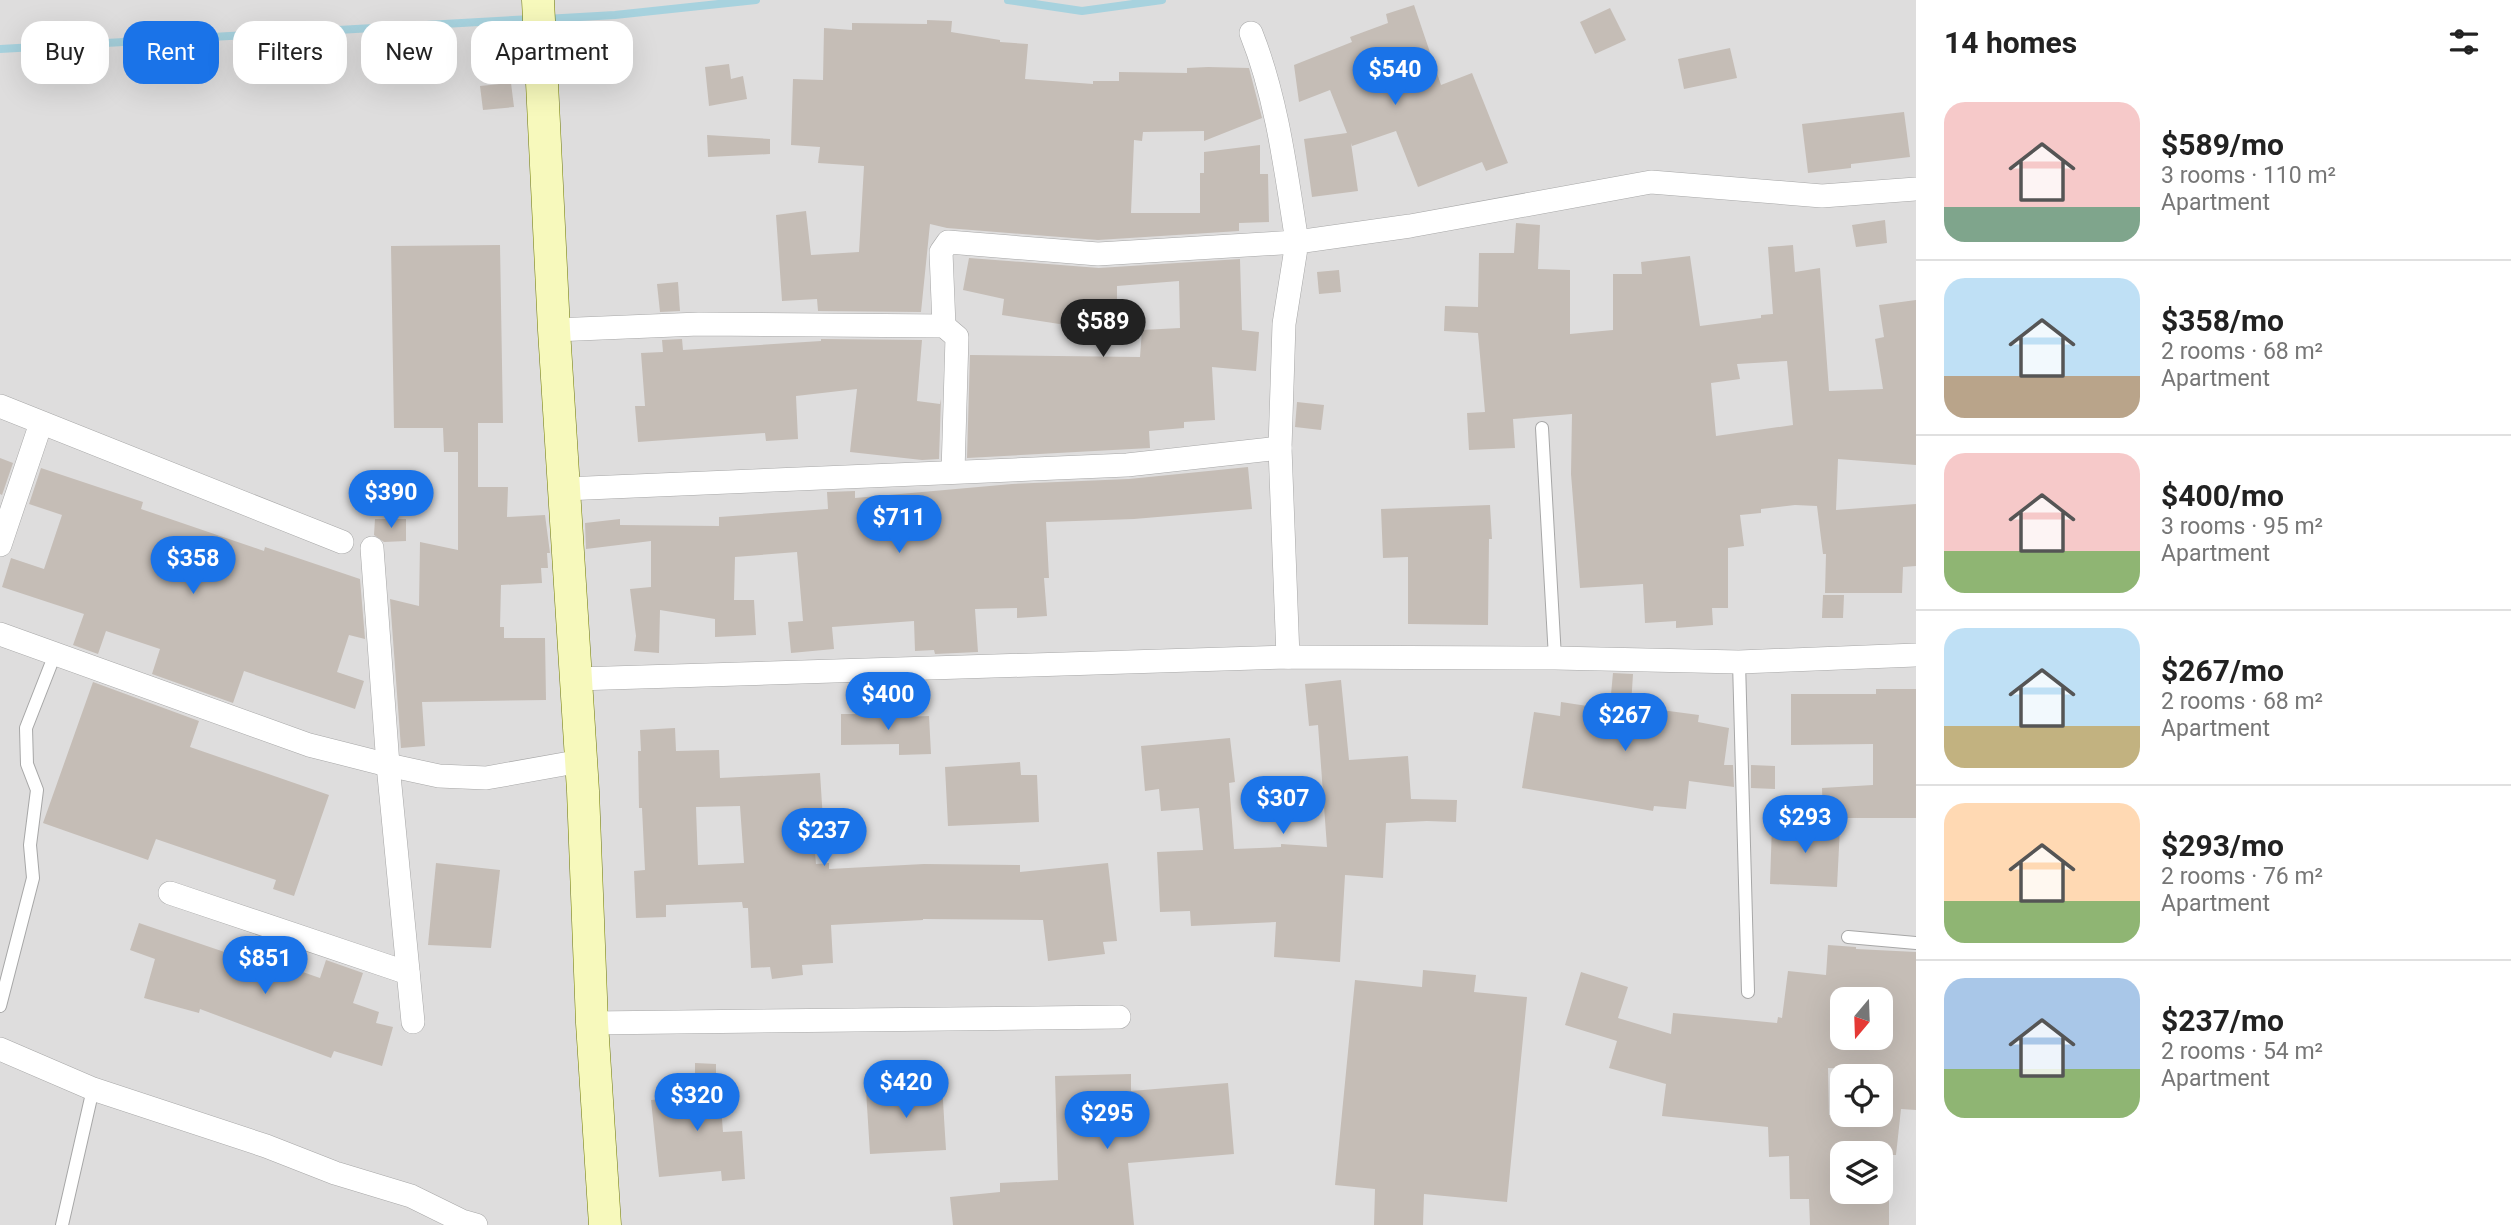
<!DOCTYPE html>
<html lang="en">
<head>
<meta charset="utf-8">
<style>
  :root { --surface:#fff; --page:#f2f2f2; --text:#222; --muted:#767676; --line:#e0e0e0; --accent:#1a73e8 }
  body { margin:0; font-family:Roboto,sans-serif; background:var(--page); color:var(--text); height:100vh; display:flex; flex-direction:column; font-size:26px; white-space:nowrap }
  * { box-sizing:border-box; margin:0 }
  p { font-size:23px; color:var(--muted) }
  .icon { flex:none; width:38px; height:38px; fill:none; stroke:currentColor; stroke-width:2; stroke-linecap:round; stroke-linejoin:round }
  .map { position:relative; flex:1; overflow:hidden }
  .drawer { display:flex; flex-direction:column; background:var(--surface); width:595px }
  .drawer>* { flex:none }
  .top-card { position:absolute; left:21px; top:21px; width:665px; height:63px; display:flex; gap:14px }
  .needle { width:46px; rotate:199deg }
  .tools { position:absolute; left:1830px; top:987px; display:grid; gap:14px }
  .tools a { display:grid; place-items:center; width:63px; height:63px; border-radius:14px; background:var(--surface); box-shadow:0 7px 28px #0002; font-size:35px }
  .price { position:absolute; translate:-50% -60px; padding:0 16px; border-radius:24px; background:var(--accent); color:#fff; font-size:23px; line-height:46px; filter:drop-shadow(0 2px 4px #0008) }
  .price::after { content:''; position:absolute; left:50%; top:42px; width:21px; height:16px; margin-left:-10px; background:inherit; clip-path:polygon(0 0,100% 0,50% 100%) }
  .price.current { background:#222; color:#fff }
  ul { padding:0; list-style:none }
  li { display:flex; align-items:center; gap:21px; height:175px; padding:0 28px }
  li+li { border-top:2px solid var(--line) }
  li span { display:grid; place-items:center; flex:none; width:196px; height:140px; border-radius:21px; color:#555 }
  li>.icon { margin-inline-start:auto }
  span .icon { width:84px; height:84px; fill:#fffc; stroke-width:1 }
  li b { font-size:30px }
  h2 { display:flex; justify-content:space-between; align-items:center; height:84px; padding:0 28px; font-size:30px }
  .pill { padding:0 24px; border-radius:21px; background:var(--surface); box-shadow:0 7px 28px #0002; font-size:24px; line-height:63px }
  .pill.current { background:var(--accent); color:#fff }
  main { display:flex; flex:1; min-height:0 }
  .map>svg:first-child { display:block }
  .residential { fill:#dedddd; fill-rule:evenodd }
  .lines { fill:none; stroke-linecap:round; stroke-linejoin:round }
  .stream { stroke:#a7d2de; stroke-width:8 }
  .building { fill:#c5bdb6; fill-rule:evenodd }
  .lane-casing { stroke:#a7a7a7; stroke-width:14 }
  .street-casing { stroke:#a7a7a7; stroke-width:24 }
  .secondary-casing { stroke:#6e7905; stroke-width:33 }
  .lane { stroke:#fff; stroke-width:12 }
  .street { stroke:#fff; stroke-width:23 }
  .secondary { stroke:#f7f9bc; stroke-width:32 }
</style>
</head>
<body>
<main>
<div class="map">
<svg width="1916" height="1225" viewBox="0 0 1916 1225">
  <rect width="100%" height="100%" fill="#f1ede7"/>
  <!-- residential -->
  <path class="residential" d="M 0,0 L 1916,0 L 1916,1225 L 0,1225 ZM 1843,999 L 1881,999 L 1881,1038 L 1843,1038 ZM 1843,1076 L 1881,1076 L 1881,1115 L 1843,1115 ZM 1843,1153 L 1881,1153 L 1881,1192 L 1843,1192 Z"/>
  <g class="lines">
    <!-- stream -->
    <g class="stream">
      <path d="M 1008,0 L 1082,11 L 1162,0"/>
      <path d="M 545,19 L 615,15 L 756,0"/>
      <path d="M 0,49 L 532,19"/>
    </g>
  </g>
  <!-- building -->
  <g class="building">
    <path d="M 1414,5 L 1441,85 L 1472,73 L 1508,163 L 1486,171 L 1482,162 L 1418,187 L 1396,131 L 1352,146 L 1351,143 L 1358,191 L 1312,197 L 1304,139 L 1347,133 L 1330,90 L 1299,102 L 1294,65 L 1352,42 L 1350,37 L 1388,23 L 1386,14 Z"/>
    <path d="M 1610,8 L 1626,40 L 1595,54 L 1580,22 Z"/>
    <path d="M 927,20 L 952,21 L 951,32 L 1000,40 L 1000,42 L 1028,44 L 1025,79 L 1093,84 L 1093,81 L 1119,81 L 1119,72 L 1187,73 L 1187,68 L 1208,67 L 1249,68 L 1262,118 L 1204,141 L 1204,131 L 1143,132 L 1142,141 L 1134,140 L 1131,213 L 1200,213 L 1200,173 L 1204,173 L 1204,152 L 1260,145 L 1260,174 L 1268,174 L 1269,222 L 1239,223 L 1239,231 L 1098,240 L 947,228 L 930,224 L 921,312 L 818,311 L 817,299 L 782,301 L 776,215 L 806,211 L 811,255 L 859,252 L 864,166 L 818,163 L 820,147 L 791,145 L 793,79 L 823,80 L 824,28 L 852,30 L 852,23 L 927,24 Z"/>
    <path d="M 1730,48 L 1737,78 L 1684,89 L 1678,59 Z"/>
    <path d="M 729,64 L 731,79 L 743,76 L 747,99 L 709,106 L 705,67 Z"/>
    <path d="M 511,83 L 514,107 L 483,110 L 480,86 Z"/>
    <path d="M 1904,112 L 1910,157 L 1851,164 L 1851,168 L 1808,173 L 1802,124 Z"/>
    <path d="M 707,135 L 770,139 L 770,154 L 708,157 Z"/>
    <path d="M 1885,220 L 1887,243 L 1856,247 L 1852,225 Z"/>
    <path d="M 1516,223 L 1540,225 L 1538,269 L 1570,270 L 1570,334 L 1613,330 L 1613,274 L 1642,274 L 1641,262 L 1690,256 L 1700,326 L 1761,318 L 1761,315 L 1773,314 L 1768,247 L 1793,245 L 1795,272 L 1820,268 L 1829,391 L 1883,389 L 1875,339 L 1884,337 L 1879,305 L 1916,300 L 1916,465 L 1838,459 L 1836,510 L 1916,504 L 1916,566 L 1903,567 L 1902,593 L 1825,593 L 1826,554 L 1823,554 L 1817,506 L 1795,505 L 1761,509 L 1761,513 L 1740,515 L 1744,546 L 1728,548 L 1728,608 L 1712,608 L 1713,625 L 1676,628 L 1676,621 L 1645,623 L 1643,584 L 1580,588 L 1571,474 L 1572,414 L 1513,419 L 1515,448 L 1469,450 L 1467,413 L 1485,412 L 1478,333 L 1444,331 L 1445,306 L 1478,307 L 1479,253 L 1514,253 ZM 1787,361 L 1793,425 L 1716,436 L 1711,383 L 1740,379 L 1737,364 Z"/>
    <path d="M 500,245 L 503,423 L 478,423 L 478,487 L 508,487 L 507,517 L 545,515 L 550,553 L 547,553 L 548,568 L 541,568 L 542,583 L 501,585 L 500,627 L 504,627 L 504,638 L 545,638 L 546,700 L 422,702 L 425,746 L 401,748 L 390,599 L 419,606 L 420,542 L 458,550 L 458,452 L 444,452 L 443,428 L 394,428 L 391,246 Z"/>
    <path d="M 969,258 L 1099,268 L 1240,259 L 1242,330 L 1259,332 L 1256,371 L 1212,367 L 1215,420 L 1184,422 L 1184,428 L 1149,431 L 1150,448 L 967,458 L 970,355 L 1140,357 L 1142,330 L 1180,328 L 1179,281 L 1117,286 L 1117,333 L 1002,315 L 1004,299 L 963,290 Z"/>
    <path d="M 1339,270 L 1341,292 L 1319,294 L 1317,272 Z"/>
    <path d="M 678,282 L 680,311 L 660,312 L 657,284 Z"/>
    <path d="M 682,339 L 683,350 L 821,341 L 821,339 L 922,340 L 917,401 L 940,404 L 941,399 L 939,459 L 922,460 L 850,452 L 857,389 L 796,396 L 798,439 L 766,441 L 765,433 L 638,442 L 635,406 L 645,406 L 641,353 L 663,352 L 662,340 Z"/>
    <path d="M 1297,402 L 1324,405 L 1321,430 L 1295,427 Z"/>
    <path d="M 0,458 L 13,463 L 2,495 L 0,494 Z"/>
    <path d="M 1248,467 L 1252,509 L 1134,519 L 1046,522 L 1049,578 L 1044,578 L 1047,616 L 1017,618 L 1017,608 L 975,609 L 978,652 L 935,654 L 934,650 L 915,651 L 914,621 L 832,627 L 834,649 L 791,653 L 788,622 L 803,621 L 797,552 L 735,557 L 734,600 L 754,600 L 756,635 L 715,637 L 715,619 L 660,610 L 659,653 L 634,651 L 636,636 L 630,589 L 651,587 L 651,541 L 586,549 L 585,523 L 620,519 L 620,525 L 719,526 L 719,517 L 828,509 L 827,492 L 855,491 L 855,498 L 1012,484 L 1129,479 Z"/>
    <path d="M 41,468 L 143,502 L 141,509 L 264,551 L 265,547 L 360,579 L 365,639 L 349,635 L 337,672 L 364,681 L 355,709 L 244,671 L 233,703 L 152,674 L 160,649 L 106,631 L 98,654 L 73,645 L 84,614 L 2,587 L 11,558 L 44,569 L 62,515 L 29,504 Z"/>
    <path d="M 1490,505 L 1492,539 L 1489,539 L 1488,625 L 1408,624 L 1408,557 L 1383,558 L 1381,509 Z"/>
    <path d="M 375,519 L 406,519 L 406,541 L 384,542 L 374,535 Z"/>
    <path d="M 1823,595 L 1844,595 L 1843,618 L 1822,618 Z"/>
    <path d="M 1613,673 L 1633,674 L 1631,706 L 1699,715 L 1698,722 L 1729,728 L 1724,765 L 1733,765 L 1734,787 L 1689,781 L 1686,809 L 1654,806 L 1653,811 L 1522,788 L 1534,712 L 1560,716 L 1561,702 L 1607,709 L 1608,704 L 1610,705 Z"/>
    <path d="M 1341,680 L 1349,760 L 1408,756 L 1411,799 L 1457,800 L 1456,822 L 1427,821 L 1386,823 L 1383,878 L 1345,875 L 1340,962 L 1274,957 L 1276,922 L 1191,926 L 1190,911 L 1160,912 L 1157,852 L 1203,850 L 1199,808 L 1161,811 L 1159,789 L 1145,791 L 1141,746 L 1230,738 L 1235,782 L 1229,783 L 1234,849 L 1281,847 L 1281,844 L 1327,847 L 1318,725 L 1309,726 L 1305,684 Z"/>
    <path d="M 93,682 L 199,721 L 190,747 L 329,795 L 294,896 L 273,889 L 276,880 L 156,839 L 148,860 L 43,823 Z"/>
    <path d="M 1876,689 L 1916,689 L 1916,818 L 1823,818 L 1822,788 L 1873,785 L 1873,744 L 1791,745 L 1791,694 L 1876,694 Z"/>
    <path d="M 841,714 L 879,714 L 879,718 L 929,716 L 931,754 L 899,755 L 899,744 L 841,745 Z"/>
    <path d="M 675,728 L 676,751 L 719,750 L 720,778 L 820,773 L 823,820 L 812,820 L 816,864 L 829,863 L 829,869 L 924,864 L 1020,865 L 1020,872 L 1108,863 L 1117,941 L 1103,942 L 1105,954 L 1048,961 L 1043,920 L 923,919 L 923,920 L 831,925 L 833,963 L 802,965 L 803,975 L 772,979 L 770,967 L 751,968 L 748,908 L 743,908 L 742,902 L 666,905 L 666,917 L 636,918 L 634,871 L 645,870 L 642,808 L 639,808 L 638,751 L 641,751 L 640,730 ZM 740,806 L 744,863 L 698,865 L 696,807 Z"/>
    <path d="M 1020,762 L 1021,775 L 1037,775 L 1039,822 L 948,826 L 945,767 Z"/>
    <path d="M 1751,765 L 1775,766 L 1775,789 L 1751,788 Z"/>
    <path d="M 1772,824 L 1840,827 L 1837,887 L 1770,884 Z"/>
    <path d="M 436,863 L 500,870 L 491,948 L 428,945 Z"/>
    <path d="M 139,923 L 251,961 L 253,955 L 320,978 L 326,960 L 363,973 L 353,1003 L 379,1012 L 376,1023 L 393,1027 L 382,1066 L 334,1051 L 331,1058 L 200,1009 L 199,1013 L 144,998 L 155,959 L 130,950 Z"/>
    <path d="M 1828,945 L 1856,947 L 1856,949 L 1916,952 L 1916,1110 L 1901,1109 L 1896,1155 L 1889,1155 L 1889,1225 L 1810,1225 L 1809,1199 L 1790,1199 L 1789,1156 L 1769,1157 L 1768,1127 L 1662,1116 L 1666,1084 L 1609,1068 L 1617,1041 L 1565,1025 L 1581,972 L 1628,987 L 1618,1018 L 1671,1034 L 1673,1013 L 1777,1023 L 1778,1017 L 1782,1018 L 1788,971 L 1826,975 ZM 1843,999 L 1881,999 L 1881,1038 L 1843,1038 ZM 1828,1068 L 1881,1070 L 1881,1115 L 1829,1115 ZM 1843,1153 L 1881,1153 L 1881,1192 L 1843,1192 Z"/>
    <path d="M 1423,970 L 1476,975 L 1474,992 L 1527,997 L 1507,1202 L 1424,1194 L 1423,1225 L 1374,1225 L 1375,1189 L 1335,1185 L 1355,980 L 1422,987 Z"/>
    <path d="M 695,1063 L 716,1064 L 716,1095 L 720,1094 L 723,1132 L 742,1131 L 745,1179 L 722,1181 L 721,1171 L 659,1177 L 651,1100 L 698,1096 L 695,1090 Z"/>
    <path d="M 1131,1074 L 1131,1091 L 1228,1083 L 1234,1154 L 1128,1163 L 1134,1225 L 953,1225 L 950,1197 L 1000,1192 L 1000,1183 L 1058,1180 L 1055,1076 Z"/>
    <path d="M 942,1085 L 946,1150 L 870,1154 L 866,1090 Z"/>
  </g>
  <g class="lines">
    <defs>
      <g id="lane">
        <path d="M 1542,428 L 1555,658"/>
        <path d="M 1739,662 L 1748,992"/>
        <path d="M 1848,937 L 1916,943"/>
        <path d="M 0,1006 L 33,878 L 30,845 L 37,790 L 27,764 L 26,728 L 55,654"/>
        <path d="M 62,1225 L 93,1089"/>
      </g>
      <g id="street">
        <path d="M 944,326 L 941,252 L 948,242 L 1098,254 L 1297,242 C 1286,172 1277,98 1251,33"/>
        <path d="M 554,330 L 699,324 L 944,326 L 957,337 L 953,472"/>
        <path d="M 0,406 L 342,542"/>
        <path d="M 564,489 L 1127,465 L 1280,448"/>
        <path d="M 0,545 L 41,423"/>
        <path d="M 372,548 L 388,765 L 413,1022"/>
        <path d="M 0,634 L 309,745 L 388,765 L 439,776 L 486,778 L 581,761"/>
        <path d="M 1288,657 L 1280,448 L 1284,324 L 1297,242 L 1410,226 L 1651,182 L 1822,196 L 1916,189"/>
        <path d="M 576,679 L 1288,657 L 1555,658 L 1739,662 L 1916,655"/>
        <path d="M 170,893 L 408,973"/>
        <path d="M 592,1023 L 1119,1017"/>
        <path d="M 0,1049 L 93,1089 L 266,1146 L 335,1173 L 411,1196 L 462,1221 L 476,1225"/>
      </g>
      <path id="secondary" d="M 538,0 L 554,330 L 583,791 L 592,1023 L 605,1225"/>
    </defs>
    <!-- lane casing -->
    <use href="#lane" class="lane-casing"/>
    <!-- street casing -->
    <use href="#street" class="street-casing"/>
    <!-- secondary casing -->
    <use href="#secondary" class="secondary-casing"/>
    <!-- lane -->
    <use href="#lane" class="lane"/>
    <!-- street -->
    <use href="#street" class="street"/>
    <!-- secondary -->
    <use href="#secondary" class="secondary"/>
  </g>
</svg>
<div class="tools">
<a><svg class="needle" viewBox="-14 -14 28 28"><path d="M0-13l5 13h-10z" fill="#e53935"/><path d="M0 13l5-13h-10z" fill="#767676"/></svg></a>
<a><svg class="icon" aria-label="locate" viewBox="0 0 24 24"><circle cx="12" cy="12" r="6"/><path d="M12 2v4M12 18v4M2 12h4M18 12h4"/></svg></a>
<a><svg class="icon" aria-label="layers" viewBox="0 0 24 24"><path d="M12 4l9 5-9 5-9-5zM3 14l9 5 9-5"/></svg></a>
</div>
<b class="price" style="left:1395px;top:107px">$540</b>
<b class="price current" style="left:1103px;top:359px">$589</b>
<b class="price" style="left:391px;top:530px">$390</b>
<b class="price" style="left:899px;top:555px">$711</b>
<b class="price" style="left:193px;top:596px">$358</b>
<b class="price" style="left:888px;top:732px">$400</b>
<b class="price" style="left:1625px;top:753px">$267</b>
<b class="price" style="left:1283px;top:836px">$307</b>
<b class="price" style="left:1805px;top:855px">$293</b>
<b class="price" style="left:824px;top:868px">$237</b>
<b class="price" style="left:265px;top:996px">$851</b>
<b class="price" style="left:906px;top:1120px">$420</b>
<b class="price" style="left:697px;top:1133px">$320</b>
<b class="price" style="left:1107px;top:1151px">$295</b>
<div class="top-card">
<a class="pill">Buy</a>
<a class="pill current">Rent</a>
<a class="pill">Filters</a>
<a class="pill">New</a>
<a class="pill">Apartment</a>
</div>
</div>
<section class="drawer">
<h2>14 homes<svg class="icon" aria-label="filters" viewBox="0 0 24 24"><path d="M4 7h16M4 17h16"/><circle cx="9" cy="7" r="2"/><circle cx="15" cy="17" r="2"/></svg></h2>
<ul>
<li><span style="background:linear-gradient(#f6c9c9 75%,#7fa58c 0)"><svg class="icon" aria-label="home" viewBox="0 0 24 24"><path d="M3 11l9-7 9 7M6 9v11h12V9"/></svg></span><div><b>$589/mo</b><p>3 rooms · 110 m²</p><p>Apartment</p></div></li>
<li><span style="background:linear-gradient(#bfe0f5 70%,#b9a48a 0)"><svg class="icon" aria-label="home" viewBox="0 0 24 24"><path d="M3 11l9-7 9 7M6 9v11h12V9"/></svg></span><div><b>$358/mo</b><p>2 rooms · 68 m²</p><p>Apartment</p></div></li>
<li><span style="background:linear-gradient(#f6c9c9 70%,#8fb573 0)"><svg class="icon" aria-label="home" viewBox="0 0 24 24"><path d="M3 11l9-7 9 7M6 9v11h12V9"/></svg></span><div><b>$400/mo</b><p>3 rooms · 95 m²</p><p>Apartment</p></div></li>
<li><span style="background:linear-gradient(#bfe0f5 70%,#c2b280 0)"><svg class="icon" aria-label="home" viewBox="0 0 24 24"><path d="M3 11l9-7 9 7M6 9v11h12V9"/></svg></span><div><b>$267/mo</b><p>2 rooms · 68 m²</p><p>Apartment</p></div></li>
<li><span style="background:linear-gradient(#ffd9b3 70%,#8fb573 0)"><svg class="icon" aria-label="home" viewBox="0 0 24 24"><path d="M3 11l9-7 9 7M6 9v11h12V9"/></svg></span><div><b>$293/mo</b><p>2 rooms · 76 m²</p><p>Apartment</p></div></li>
<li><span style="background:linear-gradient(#a9c7e8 65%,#8fb573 0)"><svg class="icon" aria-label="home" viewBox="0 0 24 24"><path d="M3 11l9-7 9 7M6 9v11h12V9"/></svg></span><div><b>$237/mo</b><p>2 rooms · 54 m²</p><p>Apartment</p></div></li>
</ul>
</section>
</main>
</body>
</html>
